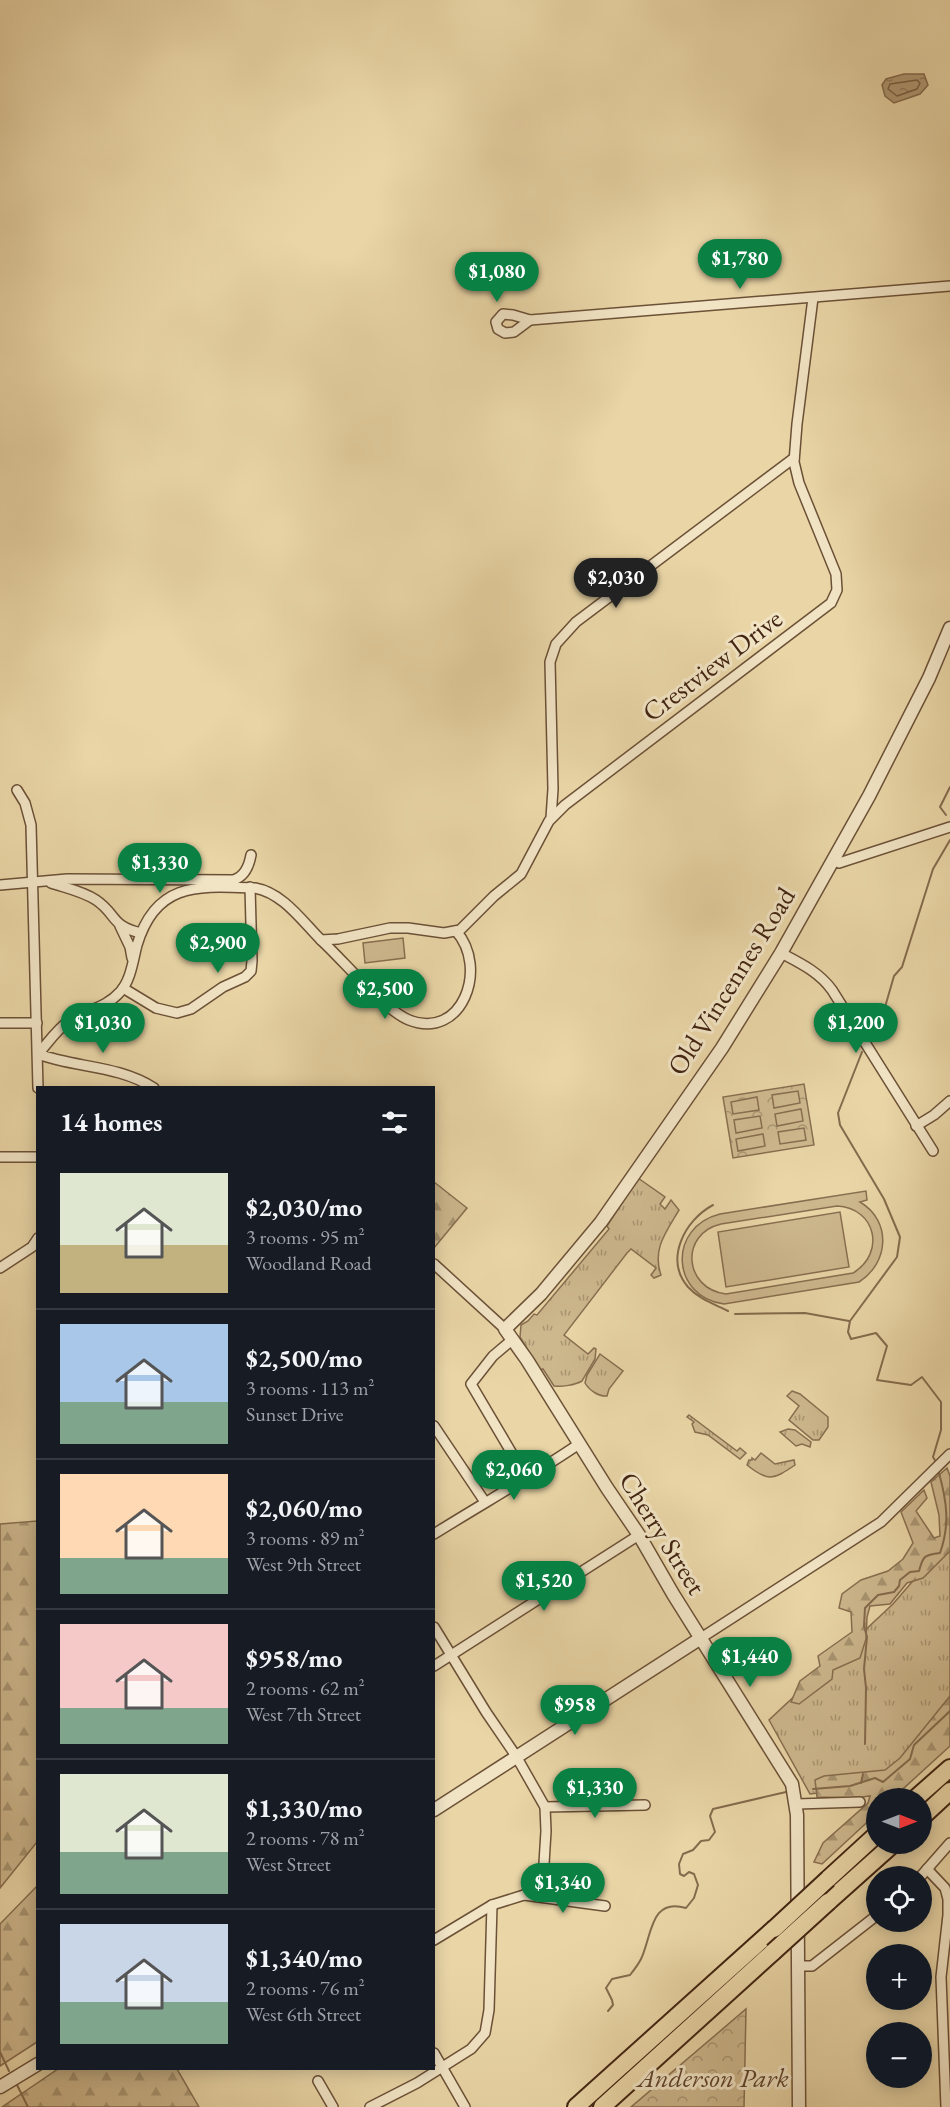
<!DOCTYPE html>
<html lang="en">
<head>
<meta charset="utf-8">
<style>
  :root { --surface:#171b24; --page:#20242c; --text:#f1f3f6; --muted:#9ea1a6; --line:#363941; --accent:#0b8043 }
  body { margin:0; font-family:"EB Garamond",serif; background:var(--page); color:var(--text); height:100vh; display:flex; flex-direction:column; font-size:22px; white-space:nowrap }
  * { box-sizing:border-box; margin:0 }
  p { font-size:20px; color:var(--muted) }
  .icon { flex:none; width:33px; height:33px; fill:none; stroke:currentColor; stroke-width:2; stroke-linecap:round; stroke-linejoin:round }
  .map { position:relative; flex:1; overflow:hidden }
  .details { position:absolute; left:36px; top:1086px; width:399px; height:984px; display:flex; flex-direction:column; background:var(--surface); border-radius:0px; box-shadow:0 3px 15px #0003 }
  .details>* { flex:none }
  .needle { width:39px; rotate:90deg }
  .controls { position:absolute; left:866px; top:1788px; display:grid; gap:12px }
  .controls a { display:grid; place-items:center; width:66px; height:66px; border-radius:50%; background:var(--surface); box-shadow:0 3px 15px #0003; font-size:30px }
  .price { position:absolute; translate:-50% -51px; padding:0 14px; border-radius:21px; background:var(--accent); color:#fff; font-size:20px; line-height:39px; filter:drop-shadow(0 2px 3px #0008) }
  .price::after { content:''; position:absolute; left:50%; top:36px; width:18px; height:14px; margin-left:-9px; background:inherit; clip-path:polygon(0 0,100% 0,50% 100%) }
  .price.active { background:#222; color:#fff }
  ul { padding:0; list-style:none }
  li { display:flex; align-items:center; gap:18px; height:150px; padding:0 24px }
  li+li { border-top:2px solid var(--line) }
  li span { display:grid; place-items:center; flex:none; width:168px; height:120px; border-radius:0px; color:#555 }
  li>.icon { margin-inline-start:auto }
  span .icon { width:72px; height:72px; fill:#fffc; stroke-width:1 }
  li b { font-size:26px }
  h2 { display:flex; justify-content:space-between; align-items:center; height:72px; padding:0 24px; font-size:26px }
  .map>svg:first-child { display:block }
  .grass { fill:url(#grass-tufts); stroke:#886e50; stroke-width:1.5 }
  .forest { fill:url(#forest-firs); stroke:#886e50; stroke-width:1.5 }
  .park { fill:url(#park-crowns); stroke:#886e50; stroke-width:1.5 }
  .pitch { fill:#cdb78d; stroke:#886e50; stroke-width:1.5; fill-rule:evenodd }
  .water { fill:url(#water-ripples); stroke:#846b4d; stroke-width:1.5 }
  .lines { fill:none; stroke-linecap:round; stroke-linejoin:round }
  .shore { stroke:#795f43; stroke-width:1.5 }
  .stream { stroke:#846b4d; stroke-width:2 }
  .minor-casing { stroke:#6c5137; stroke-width:12 }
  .tertiary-casing { stroke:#6c5137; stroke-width:15 }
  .motorway-casing { stroke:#422512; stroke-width:20 }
  .minor { stroke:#f1e4c5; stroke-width:9 }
  .tertiary { stroke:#f1e4c5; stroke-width:12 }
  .motorway { stroke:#e9d5a6; stroke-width:16 }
  .motorway-bridge-casing { stroke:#422512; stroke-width:20; stroke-linecap:butt }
  .motorway-bridge { stroke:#e9d5a6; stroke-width:16 }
  .labels { text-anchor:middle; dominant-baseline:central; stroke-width:6; stroke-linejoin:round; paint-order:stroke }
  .street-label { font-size:27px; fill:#422512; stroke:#f1e4c5 }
  .park-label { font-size:27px; font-style:italic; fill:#5e422b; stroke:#f1e4c5 }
</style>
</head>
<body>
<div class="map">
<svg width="950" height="2107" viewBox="0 0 950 2107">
  <defs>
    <pattern id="grass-tufts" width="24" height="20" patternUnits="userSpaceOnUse" patternTransform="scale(1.5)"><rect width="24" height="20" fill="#cdb78d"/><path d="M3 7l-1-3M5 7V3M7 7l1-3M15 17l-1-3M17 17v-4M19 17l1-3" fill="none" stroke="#a89572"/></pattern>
    <pattern id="forest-firs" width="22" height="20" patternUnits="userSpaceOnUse" patternTransform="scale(1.5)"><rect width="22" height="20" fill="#cdb78d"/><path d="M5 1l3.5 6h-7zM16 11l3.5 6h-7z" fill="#a89572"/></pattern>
    <pattern id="park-crowns" width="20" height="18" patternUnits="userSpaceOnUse" patternTransform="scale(1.5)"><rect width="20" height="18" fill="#cdb78d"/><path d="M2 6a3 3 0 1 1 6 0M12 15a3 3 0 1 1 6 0" fill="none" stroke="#a89572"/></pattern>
    <pattern id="water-ripples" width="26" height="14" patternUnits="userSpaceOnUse" patternTransform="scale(1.5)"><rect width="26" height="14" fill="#b09974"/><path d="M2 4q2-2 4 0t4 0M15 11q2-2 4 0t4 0" fill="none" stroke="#917d5e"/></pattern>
  </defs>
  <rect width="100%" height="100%" fill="#e9d5a6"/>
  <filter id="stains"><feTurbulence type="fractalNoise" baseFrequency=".00333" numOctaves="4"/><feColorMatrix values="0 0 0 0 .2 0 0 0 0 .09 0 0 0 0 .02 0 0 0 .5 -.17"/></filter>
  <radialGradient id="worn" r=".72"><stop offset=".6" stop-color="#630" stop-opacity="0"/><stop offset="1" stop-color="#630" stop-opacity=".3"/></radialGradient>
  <!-- grass -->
  <g class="grass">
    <path d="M 638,1178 L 665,1197 L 660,1204 L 665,1209 L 671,1200 L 679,1210 C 666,1232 652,1249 661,1275 L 654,1278 L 651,1275 L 656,1268 L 631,1249 L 627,1253 L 564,1335 L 588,1354 L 594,1348 L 596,1349 L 595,1359 L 582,1381 C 575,1385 562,1387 554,1386 L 543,1369 L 540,1370 L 520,1337 L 521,1325 L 528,1321 L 534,1314 L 537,1315 L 609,1229 L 607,1226 Z"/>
    <path d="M 600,1354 L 623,1371 L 609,1389 L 607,1396 C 599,1397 589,1390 585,1383 L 587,1375 Z"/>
    <path d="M 792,1391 L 800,1394 L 828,1417 L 828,1427 L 819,1440 L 813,1440 L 789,1420 L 799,1406 L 787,1396 Z"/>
    <path d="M 689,1415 L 737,1451 L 740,1448 L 746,1453 L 740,1459 L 708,1435 L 695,1432 L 692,1424 L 694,1422 L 687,1417 Z"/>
    <path d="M 788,1429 L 795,1430 L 811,1442 L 810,1447 L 802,1444 L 796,1446 L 780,1432 Z"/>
    <path d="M 761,1453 L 775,1464 L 794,1460 L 795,1465 C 773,1480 768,1482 747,1465 L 749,1460 L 752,1460 L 752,1458 L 755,1460 Z"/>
    <path d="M 950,1538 L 950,1734 L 897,1784 L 810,1794 L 769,1720 L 893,1604 Z"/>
  </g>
  <!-- forest -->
  <g class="forest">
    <path d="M 434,1182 L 467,1208 L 434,1248 Z"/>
    <path d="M 947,1468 L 950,1476 L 950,1551 L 923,1578 L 907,1583 L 890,1604 L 870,1606 L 867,1617 L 866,1639 L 860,1658 L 833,1670 L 832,1679 L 799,1704 L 791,1702 L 800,1681 L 820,1666 L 818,1656 L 852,1632 L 851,1612 L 839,1608 L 842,1594 L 861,1580 L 888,1571 L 903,1559 L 913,1543 L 901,1512 L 924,1490 L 927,1498 L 916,1511 L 934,1538 L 940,1536 L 939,1515 L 931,1482 Z"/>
    <path d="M 37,1521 L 37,1842 L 0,1888 L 0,1524 Z"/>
    <path d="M 950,1696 L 950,1746 L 893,1798 L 876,1798 L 876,1814 L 822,1864 L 814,1862 L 823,1843 L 868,1803 L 870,1796 L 855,1798 L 817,1797 L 815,1780 L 824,1776 L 885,1770 L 900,1758 Z"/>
    <path d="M 37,1886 L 37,2042 L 0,2066 L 0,1924 Z"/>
    <path d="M 58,2069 L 177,2069 L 199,2107 L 2,2107 Z"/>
  </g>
  <!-- park -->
  <g class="park">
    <path d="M 804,1084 L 814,1145 L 733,1158 L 723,1097 Z"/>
    <path d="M 746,2009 L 744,2107 L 631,2107 Z"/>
  </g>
  <!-- pitch -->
  <g class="pitch">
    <path d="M 403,938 L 405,958 L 365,963 L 363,943 Z"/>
    <path d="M 798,1091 L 800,1103 L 774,1108 L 772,1095 Z"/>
    <path d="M 757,1097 L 759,1110 L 733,1114 L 731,1102 Z"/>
    <path d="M 801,1109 L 803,1121 L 777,1126 L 775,1114 Z"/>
    <path d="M 760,1116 L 762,1128 L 736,1133 L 734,1120 Z"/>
    <path d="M 804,1128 L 806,1140 L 780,1144 L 778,1132 Z"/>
    <path d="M 763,1134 L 765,1146 L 738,1151 L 736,1139 Z"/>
    <path d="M 866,1191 L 867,1200 L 860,1202 C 892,1221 889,1263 859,1282 L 724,1304 C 670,1296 668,1227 720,1214 ZM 837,1206 C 876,1208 886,1253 853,1273 L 726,1294 C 684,1289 679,1234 721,1224 Z"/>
    <path d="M 840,1212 L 849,1267 L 726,1287 L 718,1232 Z"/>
  </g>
  <!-- water -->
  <path class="water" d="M 904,74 L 924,74 L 928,85 L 920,94 L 894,103 L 885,96 L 882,85 L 886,79 Z"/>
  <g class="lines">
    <!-- shore -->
    <path class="shore" d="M 917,80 L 920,83 L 917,89 L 897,96 L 888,89 L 890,84 Z"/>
    <!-- stream -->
    <g class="stream">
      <path d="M 946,815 L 940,807 L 950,787"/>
      <path d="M 869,1036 L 873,1024 L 883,1014 L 894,976 L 902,967 L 933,869 L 950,840"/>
      <path d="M 862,1052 L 838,1113 L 840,1125 L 884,1199 L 900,1237 L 897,1257 L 850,1321 L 848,1332 L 851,1339 L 876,1333 L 887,1346 L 877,1380 L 911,1385 L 922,1377 L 941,1402 L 941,1430 L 933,1457 L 936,1462"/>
      <path d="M 713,1205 C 685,1220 664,1259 688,1287 C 699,1299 714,1304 728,1311"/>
      <path d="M 735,1314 L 805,1313 L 849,1321"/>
      <path d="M 865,1744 L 866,1688 L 864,1669 L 867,1637 L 864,1626 L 865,1608 L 878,1595 L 894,1592 L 899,1586 L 900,1580 L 910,1572 L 919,1571 C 923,1556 924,1555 940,1553 C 950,1525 947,1502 939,1473"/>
      <path d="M 861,1783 L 863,1774"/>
      <path d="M 813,1789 L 850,1786 L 875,1778 L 883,1782 L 910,1759 L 914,1745 L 950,1711"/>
      <path d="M 608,2011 L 613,2005 L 612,2000 L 606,1988 L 612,1979 L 630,1975 C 634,1970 638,1965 641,1959 C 652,1936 650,1897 686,1908 L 694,1898 L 698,1885 L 694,1874 L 689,1872 L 684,1876 L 680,1874 L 679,1864 L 683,1854 L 693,1850 L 701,1841 L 709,1840 L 715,1832 L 710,1816 L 713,1809 L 786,1792"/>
      <path d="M 0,2052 L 9,2071"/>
      <path d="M 16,2083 L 28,2107"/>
    </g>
    <defs>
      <g id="minor">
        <path d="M 503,314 L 513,315 L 530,320 L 514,332 L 505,333 L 498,329 L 496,322 Z"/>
        <path d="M 530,320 L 950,286"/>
        <path d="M 17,790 L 25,803 L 31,825 L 38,1088"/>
        <path d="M 551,818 L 553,789 L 550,662 L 556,644 L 576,622 L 794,458"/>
        <path d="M 834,860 L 839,863 L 950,827"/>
        <path d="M 51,883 C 66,888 82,891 96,900 C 117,914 110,926 141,933"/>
        <path d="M 0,885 L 67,879 L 233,880 C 245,877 249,866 251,855"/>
        <path d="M 120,926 L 130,947 L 132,958"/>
        <path d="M 321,940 C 343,960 384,1010 409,1020 C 462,1041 489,968 456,931"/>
        <path d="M 781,953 C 800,963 819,972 832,990 L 933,1151"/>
        <path d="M 123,988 L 156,1008 L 177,1013 L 191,1009 L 223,987 L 245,977 L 251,971 L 252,961 L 250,887"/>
        <path d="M 0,1023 L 37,1023"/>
        <path d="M 154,1088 C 118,1065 76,1068 38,1054 C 48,1043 57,1029 69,1021 C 86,1010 106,1008 120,992 C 131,980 133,960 137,945 C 156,881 199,886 255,888 C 283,893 302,921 321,940 L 338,939 L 390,928 L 408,928 L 444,933 L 460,930 L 494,896 L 521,874 L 549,821 L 565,805 L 831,603 L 837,590 L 836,574 L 799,483 L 794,462 L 797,424 L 813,298"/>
        <path d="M 916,1126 L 934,1115 L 950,1101"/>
        <path d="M 0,1157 L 38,1157"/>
        <path d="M 434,1264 L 505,1329"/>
        <path d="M 0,1268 L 32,1247 L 38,1238"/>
        <path d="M 513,1339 L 493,1356 L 471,1384 L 527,1479"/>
        <path d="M 434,1426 L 485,1502"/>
        <path d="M 434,1534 C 482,1504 532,1476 579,1444"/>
        <path d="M 434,1627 L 486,1712 L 516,1756 L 545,1807 L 546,1831 L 543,1880 L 537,1889 L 524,1895"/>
        <path d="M 701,1638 L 881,1522 L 950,1454"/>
        <path d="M 434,1666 L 639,1535"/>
        <path d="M 797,1804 L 860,1802"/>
        <path d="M 545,1807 L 645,1805"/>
        <path d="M 927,1869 L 945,1888 L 948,1899 L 948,1915 L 941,1977 L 946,2107"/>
        <path d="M 921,1876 L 950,1843"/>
        <path d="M 434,1940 L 492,1905 L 524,1895 L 605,1906"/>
        <path d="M 798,1966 L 812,1966 L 876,1916"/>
        <path d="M 434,2053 L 465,2107"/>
        <path d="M 318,2081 L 333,2107"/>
        <path d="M 370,2107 L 417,2083 L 471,2049 L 485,2033 L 489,2010 L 492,1905"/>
      </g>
      <g id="tertiary">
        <path d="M 434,1810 L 701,1638"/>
        <path d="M 0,2087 L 38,2064"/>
        <path d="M 799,2107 L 797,1815 L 792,1784 L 673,1594 L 639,1535 L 607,1488 L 527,1360 L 505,1329 L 541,1294 L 601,1222 L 722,1048 L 781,953 L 869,796 L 929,678 L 950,628"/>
      </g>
      <g id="motorway">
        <path d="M 916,1798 L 950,1768"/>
        <path d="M 921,1818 L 950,1791"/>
        <path d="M 828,1879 L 876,1835"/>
        <path d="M 828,1902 L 893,1844"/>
        <path d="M 576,2107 L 774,1929"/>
        <path d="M 602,2107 L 773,1952"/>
      </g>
    </defs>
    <!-- minor casing -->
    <use href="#minor" class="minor-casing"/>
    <!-- tertiary casing -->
    <use href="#tertiary" class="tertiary-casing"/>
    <!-- motorway casing -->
    <use href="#motorway" class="motorway-casing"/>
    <!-- minor -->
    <use href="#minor" class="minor"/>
    <!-- tertiary -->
    <use href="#tertiary" class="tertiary"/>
    <!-- motorway -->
    <use href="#motorway" class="motorway"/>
    <defs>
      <g id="motorway-bridge">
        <path d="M 774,1929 L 828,1879"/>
        <path d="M 773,1952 L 828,1902"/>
      </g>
    </defs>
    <!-- motorway-bridge casing -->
    <use href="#motorway-bridge" class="motorway-bridge-casing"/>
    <!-- motorway-bridge -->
    <use href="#motorway-bridge" class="motorway-bridge"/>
  </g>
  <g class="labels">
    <!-- street labels -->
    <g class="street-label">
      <text transform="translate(712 665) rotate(-37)">Crestview Drive</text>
      <text transform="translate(731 981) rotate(-58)">Old Vincennes Road</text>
      <text transform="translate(663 1533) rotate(58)">Cherry Street</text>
    </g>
    <!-- park labels -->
    <g class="park-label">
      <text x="713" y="2077">Anderson Park</text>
    </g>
  </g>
  <rect width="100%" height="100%" filter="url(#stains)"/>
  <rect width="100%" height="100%" fill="url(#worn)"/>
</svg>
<div class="controls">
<a><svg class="needle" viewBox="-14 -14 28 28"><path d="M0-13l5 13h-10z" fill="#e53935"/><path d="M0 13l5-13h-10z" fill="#9ea1a6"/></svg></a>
<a><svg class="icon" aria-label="locate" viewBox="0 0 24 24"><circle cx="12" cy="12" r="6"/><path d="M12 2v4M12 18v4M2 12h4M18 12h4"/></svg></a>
<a>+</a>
<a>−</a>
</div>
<b class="price" style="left:740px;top:290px">$1,780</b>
<b class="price" style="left:497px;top:303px">$1,080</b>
<b class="price active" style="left:616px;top:609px">$2,030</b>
<b class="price" style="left:160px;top:894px">$1,330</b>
<b class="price" style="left:218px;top:974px">$2,900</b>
<b class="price" style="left:385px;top:1020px">$2,500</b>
<b class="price" style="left:103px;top:1054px">$1,030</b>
<b class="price" style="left:856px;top:1054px">$1,200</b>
<b class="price" style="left:514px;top:1501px">$2,060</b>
<b class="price" style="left:544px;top:1612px">$1,520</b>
<b class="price" style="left:750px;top:1688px">$1,440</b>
<b class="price" style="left:575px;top:1736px">$958</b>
<b class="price" style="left:595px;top:1819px">$1,330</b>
<b class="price" style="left:563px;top:1914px">$1,340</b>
<section class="details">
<h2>14 homes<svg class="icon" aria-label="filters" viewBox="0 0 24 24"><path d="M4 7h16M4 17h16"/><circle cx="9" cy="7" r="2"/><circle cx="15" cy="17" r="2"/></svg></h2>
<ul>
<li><span style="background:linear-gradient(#dfe7d0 60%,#c2b280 0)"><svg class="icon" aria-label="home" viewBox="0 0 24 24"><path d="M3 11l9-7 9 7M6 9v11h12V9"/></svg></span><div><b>$2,030/mo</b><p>3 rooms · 95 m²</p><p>Woodland Road</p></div></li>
<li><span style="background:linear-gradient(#a9c7e8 65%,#7fa58c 0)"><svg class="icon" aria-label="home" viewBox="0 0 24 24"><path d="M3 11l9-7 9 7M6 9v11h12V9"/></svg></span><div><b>$2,500/mo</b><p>3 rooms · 113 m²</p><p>Sunset Drive</p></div></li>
<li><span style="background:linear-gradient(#ffd9b3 70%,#7fa58c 0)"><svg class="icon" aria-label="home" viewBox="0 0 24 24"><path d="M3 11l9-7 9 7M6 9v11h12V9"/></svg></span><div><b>$2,060/mo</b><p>3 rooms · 89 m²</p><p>West 9th Street</p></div></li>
<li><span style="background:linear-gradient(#f6c9c9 70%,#7fa58c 0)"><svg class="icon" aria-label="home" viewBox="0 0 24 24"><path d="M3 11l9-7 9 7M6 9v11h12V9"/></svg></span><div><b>$958/mo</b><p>2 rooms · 62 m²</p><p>West 7th Street</p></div></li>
<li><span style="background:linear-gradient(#dfe7d0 65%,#7fa58c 0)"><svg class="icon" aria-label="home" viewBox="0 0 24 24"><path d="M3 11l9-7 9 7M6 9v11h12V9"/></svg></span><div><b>$1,330/mo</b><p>2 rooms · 78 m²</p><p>West Street</p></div></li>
<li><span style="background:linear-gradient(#c9d6e8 65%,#7fa58c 0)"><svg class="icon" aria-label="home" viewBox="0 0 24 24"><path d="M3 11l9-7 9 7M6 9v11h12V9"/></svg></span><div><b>$1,340/mo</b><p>2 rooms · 76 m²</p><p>West 6th Street</p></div></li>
</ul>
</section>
</div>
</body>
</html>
